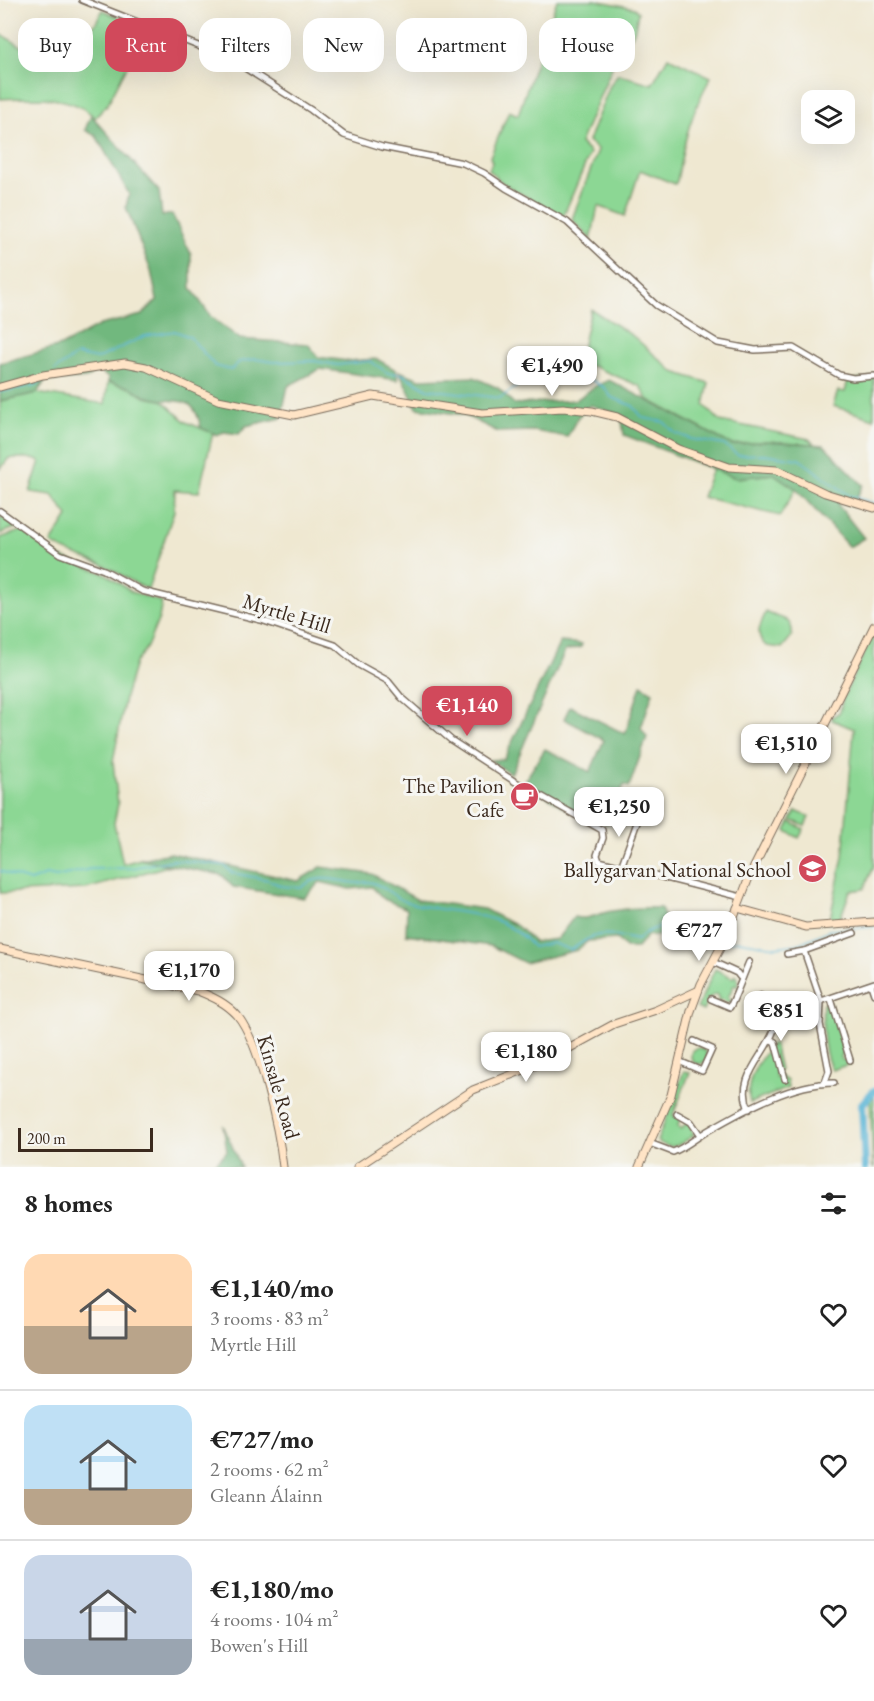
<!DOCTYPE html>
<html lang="en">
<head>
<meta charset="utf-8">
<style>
  :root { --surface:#fff; --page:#f6f6f6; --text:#222; --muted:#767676; --line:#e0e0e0; --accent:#d1495b }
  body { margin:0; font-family:"EB Garamond",serif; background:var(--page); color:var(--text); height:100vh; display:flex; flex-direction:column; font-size:22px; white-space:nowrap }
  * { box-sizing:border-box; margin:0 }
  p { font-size:20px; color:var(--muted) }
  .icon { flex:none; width:33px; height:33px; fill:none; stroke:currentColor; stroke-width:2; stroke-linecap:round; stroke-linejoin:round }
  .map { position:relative; height:1167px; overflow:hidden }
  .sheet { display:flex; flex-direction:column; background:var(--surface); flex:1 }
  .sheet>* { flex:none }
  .banner { position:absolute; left:18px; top:18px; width:838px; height:54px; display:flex; gap:12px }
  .fabs { position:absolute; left:801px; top:90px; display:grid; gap:12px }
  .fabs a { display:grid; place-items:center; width:54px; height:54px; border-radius:12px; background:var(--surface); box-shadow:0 6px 24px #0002; font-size:30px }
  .scale { position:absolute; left:18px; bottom:15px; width:135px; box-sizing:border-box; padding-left:6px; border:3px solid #3b2a1e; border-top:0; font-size:16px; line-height:21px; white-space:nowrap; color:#3b2a1e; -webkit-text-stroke:4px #f6f6f2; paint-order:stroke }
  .price { position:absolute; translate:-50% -51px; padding:0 14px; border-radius:12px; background:#fff; color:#222; font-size:20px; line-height:39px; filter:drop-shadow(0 2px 3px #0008) }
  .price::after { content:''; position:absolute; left:50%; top:36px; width:18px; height:14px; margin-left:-9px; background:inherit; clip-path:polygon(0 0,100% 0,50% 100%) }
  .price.active { background:var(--accent); color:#fff }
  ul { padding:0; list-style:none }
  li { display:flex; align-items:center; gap:18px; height:150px; padding:0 24px }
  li+li { border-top:2px solid var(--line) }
  li span { display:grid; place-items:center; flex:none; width:168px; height:120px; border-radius:18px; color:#555 }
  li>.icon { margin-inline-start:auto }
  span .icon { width:72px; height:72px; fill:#fffc; stroke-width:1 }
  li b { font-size:26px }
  h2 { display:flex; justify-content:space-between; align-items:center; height:72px; padding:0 24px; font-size:26px }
  .chip { padding:0 21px; border-radius:18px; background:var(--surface); box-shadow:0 6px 24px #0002; font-size:21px; line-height:54px }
  .chip.active { background:var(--accent); color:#fff }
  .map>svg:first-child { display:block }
  .green { fill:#8cd794; stroke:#648059; stroke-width:1.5 }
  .forest { fill:#71b87e; stroke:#56714e; stroke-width:1.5 }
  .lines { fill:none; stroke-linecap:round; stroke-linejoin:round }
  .stream { stroke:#57b4d5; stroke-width:1.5 }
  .river { stroke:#57b4d5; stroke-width:8 }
  .street-casing { stroke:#7a6c5d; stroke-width:8 }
  .secondary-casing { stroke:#7a6c5d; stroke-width:9 }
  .street { stroke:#fff; stroke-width:5 }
  .secondary { stroke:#ffe4c6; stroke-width:7 }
  .labels { text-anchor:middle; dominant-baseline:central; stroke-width:6; stroke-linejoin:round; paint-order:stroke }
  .street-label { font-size:21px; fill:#3b2a1e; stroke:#f6f6f2 }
  .poi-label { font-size:21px; fill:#3b2a1e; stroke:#f6f6f2; text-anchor:end }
</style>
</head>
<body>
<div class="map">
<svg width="874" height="1167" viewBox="0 0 874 1167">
  <rect width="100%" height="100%" fill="#f6f6f2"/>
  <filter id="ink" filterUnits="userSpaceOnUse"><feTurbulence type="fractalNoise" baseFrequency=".0167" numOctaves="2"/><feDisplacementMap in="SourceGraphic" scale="12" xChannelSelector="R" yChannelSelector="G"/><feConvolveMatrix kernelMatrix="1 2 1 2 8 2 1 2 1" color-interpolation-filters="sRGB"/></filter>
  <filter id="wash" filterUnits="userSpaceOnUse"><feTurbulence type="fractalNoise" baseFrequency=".008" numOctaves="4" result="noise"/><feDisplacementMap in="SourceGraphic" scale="24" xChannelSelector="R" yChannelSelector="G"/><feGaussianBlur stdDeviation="1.35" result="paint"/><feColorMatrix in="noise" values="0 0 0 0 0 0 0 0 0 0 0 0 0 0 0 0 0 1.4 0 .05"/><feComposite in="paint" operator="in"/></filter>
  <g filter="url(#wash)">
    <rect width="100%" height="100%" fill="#efe8d1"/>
    <!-- green -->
    <g class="green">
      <path d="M 557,0 L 595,0 L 634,8 L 638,12 C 636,25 635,40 621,46 L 580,143 L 590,153 L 563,217 L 505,185 L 489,170 L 492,162 L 490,157 L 509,111 L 518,115 Z"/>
      <path d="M 103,10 L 151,32 L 142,52 L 133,55 L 107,105 L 95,118 C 72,93 30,98 0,99 L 0,34 L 25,48 L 50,20 L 88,36 Z"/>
      <path d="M 668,57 L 711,77 C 691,112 684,141 677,181 L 675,184 L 640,170 L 625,216 L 598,206 L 591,240 L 572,219 L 598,150 L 588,141 L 610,85 L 618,74 L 652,84 Z"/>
      <path d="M 591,309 L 633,336 L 674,372 L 709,383 L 704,405 L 720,421 L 809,439 L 814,444 L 766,441 L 732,445 L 647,399 L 640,386 L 592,366 L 578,365 Z"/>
      <path d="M 874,378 L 874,419 L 833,406 L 838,391 L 845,392 L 848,380 Z"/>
      <path d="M 108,382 L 133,388 L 145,397 L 162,400 L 186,422 L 213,433 L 199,492 L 175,490 L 174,511 L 148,589 C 133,584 122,574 107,567 C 88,558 69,555 51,543 L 68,516 L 52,495 L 30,492 L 40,461 L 28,458 L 9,458 L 0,469 L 0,401 L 37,393 L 105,404 Z"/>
      <path d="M 712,469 L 736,478 L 774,474 L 796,489 L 780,516 L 702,497 Z"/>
      <path d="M 0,516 L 17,527 L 0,534 Z"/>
      <path d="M 23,530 L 61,557 L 106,574 L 132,592 L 162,602 L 159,618 L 147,647 L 135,663 L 125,697 L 113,762 L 118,804 L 114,823 L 123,864 L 140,859 L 168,866 L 86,889 L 0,893 L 0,538 Z"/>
      <path d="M 766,612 C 778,619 794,616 792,636 L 782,648 L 766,646 C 754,635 760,625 766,612 Z"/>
      <path d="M 874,633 L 874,866 L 864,889 L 850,891 L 839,922 L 829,923 L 843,857 L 854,729 L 832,720 L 832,717 L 840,712 L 843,698 Z"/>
      <path d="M 796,811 L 809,817 L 805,826 L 791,820 Z"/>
      <path d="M 790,822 L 804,829 L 799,838 L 786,831 Z"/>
      <path d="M 715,969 L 733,978 L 735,975 L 737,976 L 738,986 L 734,985 L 728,998 L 731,1000 L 729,1004 L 722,999 L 718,1001 L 719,996 L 715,994 L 708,999 L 703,1011 L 697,1008 Z"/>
      <path d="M 829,1002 L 844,1053 L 841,1056 L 842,1060 L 849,1060 L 850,1064 L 832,1070 C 822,1052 822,1024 823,1004 Z"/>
      <path d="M 771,1044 L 774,1044 L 780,1070 L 775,1073 L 776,1078 L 780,1076 L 787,1081 L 788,1088 L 750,1103 C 744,1080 759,1062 771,1044 Z"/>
      <circle cx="699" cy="1056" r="8"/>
      <path d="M 684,1071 L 690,1072 L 673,1115 L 680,1119 L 678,1126 L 681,1129 L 688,1122 L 694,1135 C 679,1145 673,1152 657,1141 Z"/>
      <path d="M 874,1097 L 874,1167 L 873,1167 L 870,1100 Z"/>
    </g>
    <!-- forest -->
    <g class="forest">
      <path d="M 91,115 L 159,191 L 162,216 L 172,214 L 191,254 L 191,288 L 211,317 L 240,339 L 308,344 L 318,357 L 348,361 L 377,359 L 396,370 L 398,380 L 320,369 L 288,386 L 281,418 L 246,426 L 239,434 L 224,432 L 217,435 L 201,428 C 193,390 176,406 148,397 C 141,396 137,390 131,388 C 124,385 116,384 108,382 L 108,378 L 99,370 L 87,378 L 45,381 L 37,393 L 0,401 L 0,363 L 61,346 L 100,325 L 142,315 L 157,300 L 151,271 L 126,207 L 129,194 L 96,136 L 85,130 Z"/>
      <path d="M 399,371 L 420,379 L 474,377 L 498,388 L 514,404 L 576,400 L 594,387 L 609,380 L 732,445 L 766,441 L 824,445 L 863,485 L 853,506 L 840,502 L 838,505 L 864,538 L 849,547 L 796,489 L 774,474 L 736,478 L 624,435 L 621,415 L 590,405 L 578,417 L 567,437 L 534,431 L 498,432 L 464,415 L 417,408 Z"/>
      <path d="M 560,642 L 582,644 L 581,647 L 565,651 L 511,774 L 490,760 L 504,759 Z"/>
      <path d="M 641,685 L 653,692 L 641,728 L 647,737 L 629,787 L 624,785 L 607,824 L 570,811 L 524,782 L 545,749 L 590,772 L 604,740 L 564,719 L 570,706 L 625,734 Z"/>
      <path d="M 171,853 L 298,881 L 321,867 L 372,874 L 418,900 L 484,909 L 517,926 L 534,942 L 557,939 L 574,917 C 589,921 598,913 612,911 C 628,908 644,907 661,908 L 666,922 L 680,919 L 692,927 L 674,931 L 671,937 L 648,935 L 637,948 L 625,948 L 617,939 L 588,941 L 577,950 L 525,963 L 491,946 L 406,934 L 407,909 L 384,899 L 372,887 L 350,889 L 320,882 L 304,898 L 233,887 L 222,875 L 140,859 Z"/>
      <path d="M 223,1125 L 241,1167 L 202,1167 L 216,1163 L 227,1151 Z"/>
    </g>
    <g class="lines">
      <!-- stream -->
      <g class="stream">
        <path d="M 55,370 L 77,355 L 97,359 L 145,336 L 175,331 L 190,337 L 215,366 L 231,370 L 239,362 L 255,359 L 274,362 L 314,361 L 338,365 L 370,361 L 388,373 L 402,374 L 428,389 L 500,398 L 518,386 L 525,376 L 554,376 L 560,380 L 588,378 L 605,388 L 611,397 L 633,406 L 643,418 L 664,422 L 675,433 L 691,439 L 724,445 L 738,455 L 764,454 L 799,459 L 850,496 L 874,503"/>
        <path d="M 0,392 L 36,385 L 44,379"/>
        <path d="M 0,871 L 30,881 L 46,875 L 56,877 L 90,869 L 132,868 L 173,860 L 224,865 L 232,873 L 269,880 L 281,886 L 301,888 C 319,872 335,881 357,883 C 361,883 366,881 370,882 C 384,885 394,898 407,902 C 452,916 499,906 533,947 L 552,943 L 571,950 C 599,929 603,933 637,940 C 655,921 689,921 706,942 L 720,939"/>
        <path d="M 727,942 L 739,941 L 776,947 L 798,944 L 830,930 L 874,927"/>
      </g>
      <!-- river -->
      <path class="river" d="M 865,1167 L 862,1104 L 874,1091"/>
    </g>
  </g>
  <g filter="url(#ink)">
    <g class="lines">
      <defs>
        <g id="street">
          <path d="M 82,0 L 231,59 L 311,110 L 344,135 L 382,147 L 463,163 L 484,173 L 506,188 L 567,222 L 656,305 L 718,343 L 755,350 L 793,348 L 839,375 L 853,378 L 874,376"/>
          <path d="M 0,511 L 60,554 L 104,570 L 142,591 L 261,620 L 335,645 L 359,665 L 388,681 L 401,697 L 451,740 L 514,781 L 602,830 L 603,838 L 597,855 L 599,861 L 741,897"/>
          <path d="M 621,867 L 639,817"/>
          <path d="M 804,951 L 821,1001 L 820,1024 L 829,1071 L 825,1082"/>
          <path d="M 787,954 L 804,951 L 854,933"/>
          <path d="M 713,962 L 737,973 L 740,977"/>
          <path d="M 871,985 L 874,994"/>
          <path d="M 711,999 L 730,1007 C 738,991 742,978 749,962"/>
          <path d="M 831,999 L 850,1060"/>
          <path d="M 821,1001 L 874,983"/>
          <path d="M 770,1039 L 775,1042 L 785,1079"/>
          <path d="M 681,1062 L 702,1071 L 712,1049 L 694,1041"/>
          <path d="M 749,1109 C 730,1068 789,1043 774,1003 L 761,996"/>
          <path d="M 677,1114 L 691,1122 L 700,1135"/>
          <path d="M 652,1144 L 673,1152 C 686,1147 697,1137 709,1130 C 745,1109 793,1083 834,1083"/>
        </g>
        <g id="secondary">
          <path d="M 0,387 L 43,375 L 125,363 L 146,367 L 218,400 L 294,415 L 373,396 L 482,413 L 563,408 L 592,411 L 617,417 L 678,449 L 729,467 L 777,470 L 825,493 L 874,508"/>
          <path d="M 737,908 L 806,927 L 874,922"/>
          <path d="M 0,949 L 198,991 C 213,997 226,1003 237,1015 C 260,1043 279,1130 283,1167"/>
          <path d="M 357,1167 L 473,1090 L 546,1061 L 614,1024 L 656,1010 L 697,991"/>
          <path d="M 639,1167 L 671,1095 L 691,1011 L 701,984 L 726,937 L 750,875 L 874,626"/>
        </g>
      </defs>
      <!-- street casing -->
      <use href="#street" class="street-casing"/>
      <!-- secondary casing -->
      <use href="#secondary" class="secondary-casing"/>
      <!-- street -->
      <use href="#street" class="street"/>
      <!-- secondary -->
      <use href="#secondary" class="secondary"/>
    </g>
  </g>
  <!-- icons -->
  <defs>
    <symbol id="cafe-disc" viewBox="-11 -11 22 22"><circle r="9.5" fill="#d1495b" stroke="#f6f6f2"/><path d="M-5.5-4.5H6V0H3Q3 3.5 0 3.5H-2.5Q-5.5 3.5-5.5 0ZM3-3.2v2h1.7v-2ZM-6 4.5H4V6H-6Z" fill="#fff"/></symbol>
    <symbol id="school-disc" viewBox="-11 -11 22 22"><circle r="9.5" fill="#d1495b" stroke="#f6f6f2"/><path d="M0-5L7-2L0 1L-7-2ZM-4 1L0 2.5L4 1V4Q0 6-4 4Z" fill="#fff"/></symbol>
  </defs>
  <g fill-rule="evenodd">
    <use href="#cafe-disc" x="508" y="780" width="33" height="33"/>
    <use href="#school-disc" x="796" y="852" width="33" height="33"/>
  </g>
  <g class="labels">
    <!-- street labels -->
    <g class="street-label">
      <text transform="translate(287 613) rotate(17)">Myrtle Hill</text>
      <text transform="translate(279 1087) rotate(74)">Kinsale Road</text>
    </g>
    <!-- poi labels -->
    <g class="poi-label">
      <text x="504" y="785">The Pavilion<tspan x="504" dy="24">Cafe</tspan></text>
      <text x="791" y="869">Ballygarvan National School</text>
    </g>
  </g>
</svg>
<div class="fabs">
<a><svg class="icon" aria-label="layers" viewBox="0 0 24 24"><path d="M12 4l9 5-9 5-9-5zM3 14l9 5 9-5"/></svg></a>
</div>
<div class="scale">200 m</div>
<b class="price" style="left:552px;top:397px">€1,490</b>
<b class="price active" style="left:467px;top:737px">€1,140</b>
<b class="price" style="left:786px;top:775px">€1,510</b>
<b class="price" style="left:619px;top:838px">€1,250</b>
<b class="price" style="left:699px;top:962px">€727</b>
<b class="price" style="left:189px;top:1002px">€1,170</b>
<b class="price" style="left:781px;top:1042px">€851</b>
<b class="price" style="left:526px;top:1083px">€1,180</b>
<div class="banner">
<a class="chip">Buy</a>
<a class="chip active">Rent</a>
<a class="chip">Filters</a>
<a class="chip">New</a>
<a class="chip">Apartment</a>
<a class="chip">House</a>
</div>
</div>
<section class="sheet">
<h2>8 homes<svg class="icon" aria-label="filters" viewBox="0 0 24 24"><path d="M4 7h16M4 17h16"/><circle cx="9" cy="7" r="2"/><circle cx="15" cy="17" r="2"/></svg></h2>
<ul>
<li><span style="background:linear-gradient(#ffd9b3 60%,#b9a48a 0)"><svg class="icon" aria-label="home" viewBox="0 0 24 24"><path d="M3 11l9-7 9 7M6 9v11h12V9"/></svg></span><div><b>€1,140/mo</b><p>3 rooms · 83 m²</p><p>Myrtle Hill</p></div><svg class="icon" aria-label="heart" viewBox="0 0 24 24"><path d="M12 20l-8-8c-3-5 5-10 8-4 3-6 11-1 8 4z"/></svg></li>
<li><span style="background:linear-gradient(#bfe0f5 70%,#b9a48a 0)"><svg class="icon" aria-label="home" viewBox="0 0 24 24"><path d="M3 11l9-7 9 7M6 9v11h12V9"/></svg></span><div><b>€727/mo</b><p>2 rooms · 62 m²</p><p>Gleann Álainn</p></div><svg class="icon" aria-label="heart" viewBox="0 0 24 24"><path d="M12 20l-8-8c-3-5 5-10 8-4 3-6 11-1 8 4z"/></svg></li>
<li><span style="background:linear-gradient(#c9d6e8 70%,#9aa5b1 0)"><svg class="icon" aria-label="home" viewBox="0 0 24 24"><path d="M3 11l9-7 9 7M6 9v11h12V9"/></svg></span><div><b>€1,180/mo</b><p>4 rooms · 104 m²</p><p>Bowen's Hill</p></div><svg class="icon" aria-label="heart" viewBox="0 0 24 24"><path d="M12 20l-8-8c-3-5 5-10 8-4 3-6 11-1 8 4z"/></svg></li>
</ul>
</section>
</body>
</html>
